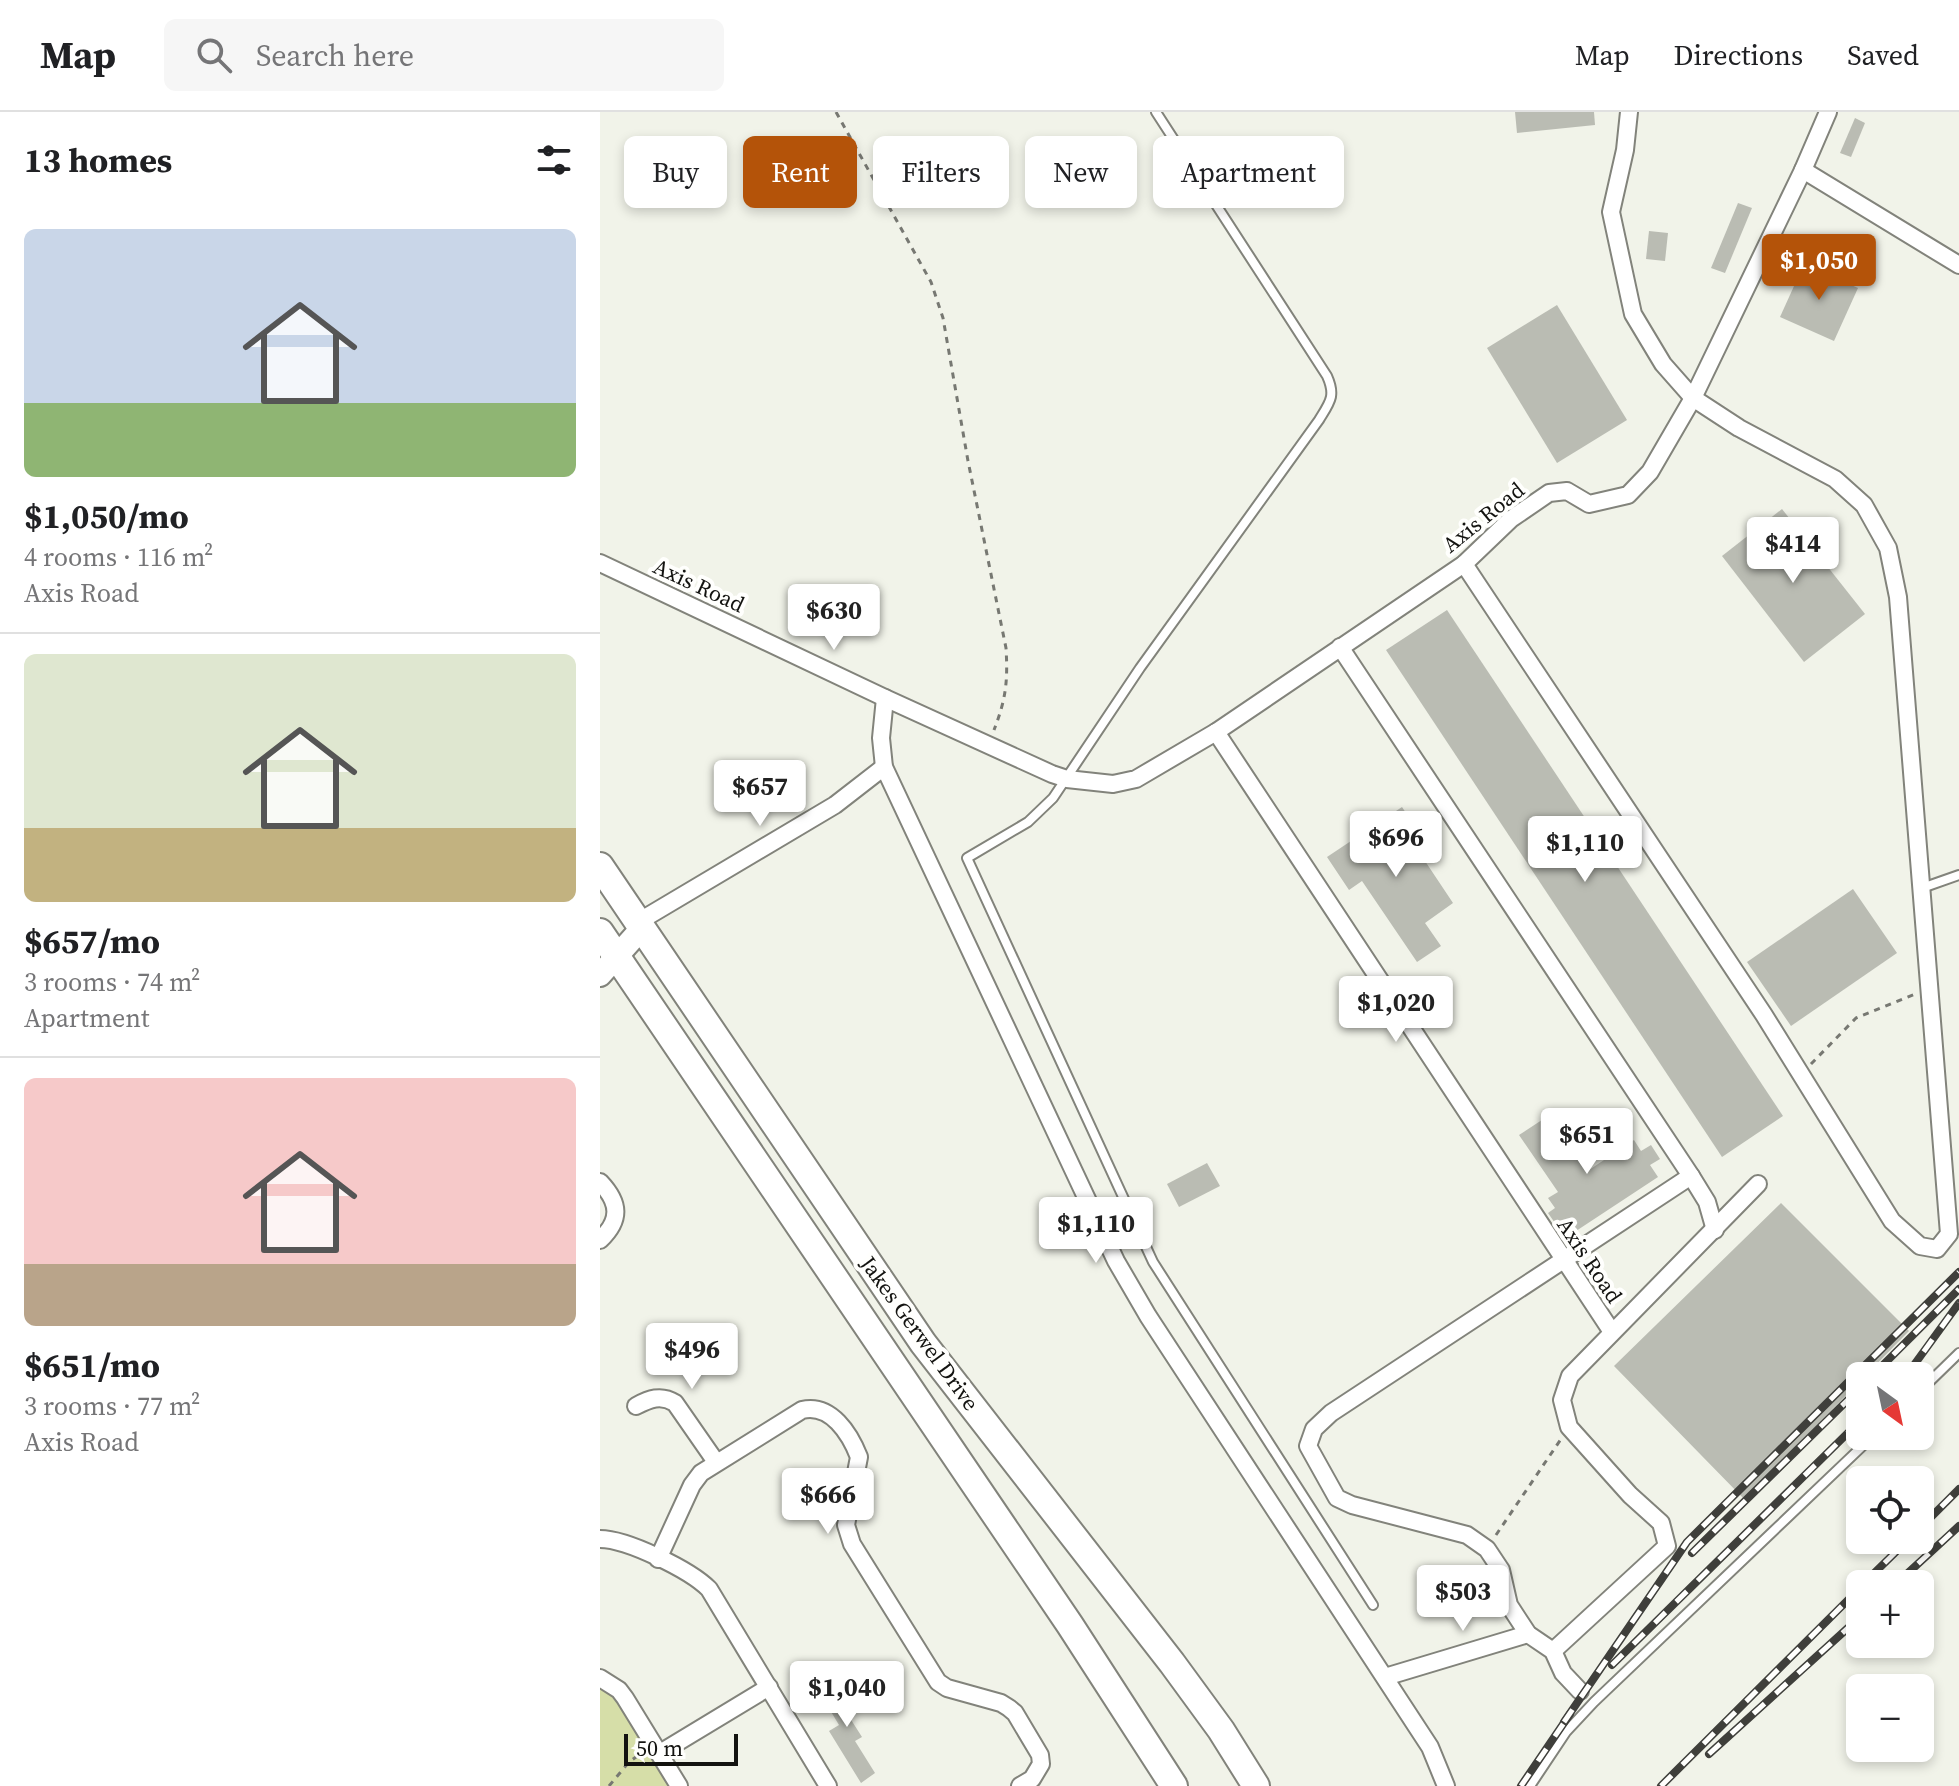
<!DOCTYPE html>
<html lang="en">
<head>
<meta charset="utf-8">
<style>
  :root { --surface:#fff; --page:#f6f6f6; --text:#202124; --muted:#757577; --line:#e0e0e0; --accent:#b45309 }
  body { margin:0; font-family:"Source Serif 4",serif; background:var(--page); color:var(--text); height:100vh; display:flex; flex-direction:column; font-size:30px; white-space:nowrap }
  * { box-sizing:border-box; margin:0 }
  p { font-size:26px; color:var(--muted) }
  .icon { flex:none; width:44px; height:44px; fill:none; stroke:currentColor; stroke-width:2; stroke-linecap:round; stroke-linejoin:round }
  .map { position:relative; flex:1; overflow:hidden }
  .panel { display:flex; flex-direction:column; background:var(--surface); width:600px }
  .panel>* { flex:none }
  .guide { position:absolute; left:24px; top:24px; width:760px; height:72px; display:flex; gap:16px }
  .needle { width:52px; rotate:147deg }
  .controls { position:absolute; left:1246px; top:1250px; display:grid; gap:16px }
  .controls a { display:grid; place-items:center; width:88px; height:88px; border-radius:12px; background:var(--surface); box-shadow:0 4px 12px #0003; font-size:40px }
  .scale { position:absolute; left:24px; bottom:20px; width:114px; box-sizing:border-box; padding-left:8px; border:4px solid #131310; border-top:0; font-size:22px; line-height:28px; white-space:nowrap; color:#131310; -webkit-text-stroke:6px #fffffd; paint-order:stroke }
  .price { position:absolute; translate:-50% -68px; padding:0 18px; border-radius:8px; background:#fff; color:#222; font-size:26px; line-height:52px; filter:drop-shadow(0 2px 4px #0008) }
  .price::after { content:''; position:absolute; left:50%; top:48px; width:24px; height:18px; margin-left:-12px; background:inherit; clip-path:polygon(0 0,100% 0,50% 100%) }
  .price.selected { background:var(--accent); color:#fff }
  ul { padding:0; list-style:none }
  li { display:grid; align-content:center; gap:16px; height:424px; padding:0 24px }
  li+li { border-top:2px solid var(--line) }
  li span { display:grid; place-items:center; height:248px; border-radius:12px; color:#555 }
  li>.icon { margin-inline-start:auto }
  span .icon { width:144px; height:144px; fill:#fffc; stroke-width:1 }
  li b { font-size:34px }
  h2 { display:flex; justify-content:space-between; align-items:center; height:96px; padding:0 24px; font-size:34px }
  .pill { padding:0 28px; border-radius:12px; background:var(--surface); box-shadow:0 4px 12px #0003; font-size:28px; line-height:72px }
  .pill.selected { background:var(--accent); color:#fff }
  header { display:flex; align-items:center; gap:48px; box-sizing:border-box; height:112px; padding:0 40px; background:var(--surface); border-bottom:2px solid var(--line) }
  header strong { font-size:38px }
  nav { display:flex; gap:44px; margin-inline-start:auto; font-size:28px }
  .search { width:560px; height:72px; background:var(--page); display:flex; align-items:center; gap:20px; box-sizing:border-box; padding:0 28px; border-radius:12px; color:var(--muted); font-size:30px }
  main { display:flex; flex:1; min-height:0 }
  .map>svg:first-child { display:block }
  .green { fill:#d6dea8 }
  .building { fill:#babcb3 }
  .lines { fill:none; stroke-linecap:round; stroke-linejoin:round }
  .service-casing { stroke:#82837b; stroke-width:12 }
  .minor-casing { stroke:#82837b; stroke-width:20 }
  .secondary-casing { stroke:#82837b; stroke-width:26 }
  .trunk-casing { stroke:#82837b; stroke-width:30 }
  .path { stroke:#777872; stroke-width:3; stroke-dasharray:6 6; stroke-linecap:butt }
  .service { stroke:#fff; stroke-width:8 }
  .minor { stroke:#fff; stroke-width:16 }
  .secondary { stroke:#fff; stroke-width:22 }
  .trunk { stroke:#fff; stroke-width:26 }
  .rail-casing { stroke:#3f3f3b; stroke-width:8 }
  .rail { stroke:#fffffd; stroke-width:5; stroke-dasharray:15; stroke-linecap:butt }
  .labels { text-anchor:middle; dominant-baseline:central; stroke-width:8; stroke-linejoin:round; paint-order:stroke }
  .street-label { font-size:22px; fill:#131310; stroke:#fffffd }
</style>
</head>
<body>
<header>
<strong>Map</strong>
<div class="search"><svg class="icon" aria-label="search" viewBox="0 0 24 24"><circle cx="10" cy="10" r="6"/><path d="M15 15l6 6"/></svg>Search here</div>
<nav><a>Map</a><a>Directions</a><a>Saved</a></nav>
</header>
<main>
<section class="panel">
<h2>13 homes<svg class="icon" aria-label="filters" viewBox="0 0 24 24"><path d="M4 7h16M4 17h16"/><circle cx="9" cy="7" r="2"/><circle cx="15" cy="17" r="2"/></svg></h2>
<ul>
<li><span style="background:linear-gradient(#c9d6e8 70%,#8fb573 0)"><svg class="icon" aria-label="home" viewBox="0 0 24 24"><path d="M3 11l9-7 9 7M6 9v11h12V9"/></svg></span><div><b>$1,050/mo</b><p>4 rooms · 116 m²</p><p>Axis Road</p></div></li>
<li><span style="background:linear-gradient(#dfe7d0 70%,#c2b280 0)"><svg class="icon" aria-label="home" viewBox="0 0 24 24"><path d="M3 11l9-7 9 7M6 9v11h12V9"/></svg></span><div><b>$657/mo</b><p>3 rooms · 74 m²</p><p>Apartment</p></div></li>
<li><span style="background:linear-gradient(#f6c9c9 75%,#b9a48a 0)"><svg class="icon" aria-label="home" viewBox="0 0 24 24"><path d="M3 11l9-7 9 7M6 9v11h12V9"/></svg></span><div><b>$651/mo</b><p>3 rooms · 77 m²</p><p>Axis Road</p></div></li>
</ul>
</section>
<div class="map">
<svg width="1359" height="1674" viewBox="0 0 1359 1674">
  <rect width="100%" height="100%" fill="#f1f3e9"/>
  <!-- green -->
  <path class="green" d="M 0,1572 L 14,1581 L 71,1674 L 0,1674 Z"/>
  <!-- building -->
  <g class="building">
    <path d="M 915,0 L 994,0 L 995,13 L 917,21 Z"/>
    <path d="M 1255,6 L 1265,11 L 1251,45 L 1240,41 Z"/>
    <path d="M 1138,91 L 1152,96 L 1125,161 L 1111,156 Z"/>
    <path d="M 1049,119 L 1068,121 L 1065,149 L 1046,147 Z"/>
    <path d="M 1204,152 L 1258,176 L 1234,229 L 1180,205 Z"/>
    <path d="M 957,193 L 1027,308 L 957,351 L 887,236 Z"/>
    <path d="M 1182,397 L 1265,502 L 1204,550 L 1122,444 Z"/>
    <path d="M 847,498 L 1183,1004 L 1122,1045 L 786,538 Z"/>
    <path d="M 802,695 L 824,728 L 815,734 L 853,791 L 825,811 L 841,834 L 817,850 L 762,769 L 749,778 L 727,745 Z"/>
    <path d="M 1253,777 L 1297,841 L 1191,914 L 1147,850 Z"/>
    <path d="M 948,1004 L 986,1060 L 1034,1028 L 1041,1039 L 1051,1033 L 1060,1047 L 1050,1053 L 1058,1065 L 973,1121 L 965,1109 L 957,1114 L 948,1101 L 955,1096 L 948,1086 L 958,1080 L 919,1023 Z"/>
    <path d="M 607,1051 L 620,1074 L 579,1095 L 567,1072 Z"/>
    <path d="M 1181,1091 L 1309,1219 L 1265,1264 L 1260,1264 L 1260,1269 L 1144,1387 L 1014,1254 Z"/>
    <path d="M 248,1566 L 256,1578 L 247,1583 L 256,1598 L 248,1603 L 262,1625 L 255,1629 L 275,1661 L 261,1671 L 229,1619 L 239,1613 L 221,1583 Z"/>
  </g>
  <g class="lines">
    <defs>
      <g id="service">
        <path d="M 556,0 L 727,264 C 736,284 730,290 719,308 L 540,556 L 453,686 L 428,710 L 367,746 L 553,1150 L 773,1493"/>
        <path d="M 1322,776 L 1359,763"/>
        <path d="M 1320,1279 L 1359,1241"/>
        <path d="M 930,1674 L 966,1620 L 994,1590 L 1273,1324"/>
      </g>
      <g id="minor">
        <path d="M 1203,58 L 1359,153"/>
        <path d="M 0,451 L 285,586 L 452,662 L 467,667 L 513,672 L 536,667 L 616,620 L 864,452 L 911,407 L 949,381 L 967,379 L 989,392 L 1028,383 L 1050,360 L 1093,286 L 1203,58 L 1228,0"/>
        <path d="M 864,452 L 1164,903 L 1292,1109 L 1320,1134 L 1337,1137 L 1349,1122 L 1298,485 L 1288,436 L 1264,393 L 1235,367 L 1139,316 L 1093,286 L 1063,252 L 1033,202 L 1011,100 L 1025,38 L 1029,0"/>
        <path d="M 740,535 L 1091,1064 L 1107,1090 L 1115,1118"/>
        <path d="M 285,586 L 281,626 L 284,655 L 516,1149 L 548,1204 L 830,1635 L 846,1674"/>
        <path d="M 616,620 L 1012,1220"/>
        <path d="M 38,810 L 235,693 L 284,655"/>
        <path d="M 0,1070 C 20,1091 21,1108 0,1128"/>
        <path d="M 36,1294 C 49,1287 61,1282 75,1291 L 116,1350"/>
        <path d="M 0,1427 C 27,1427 90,1458 109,1477 L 228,1674"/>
        <path d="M 58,1447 L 92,1373 L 101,1361 L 202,1298 C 231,1291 250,1322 259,1345 L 246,1413 L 252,1432 L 338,1570 L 347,1576 L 401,1591 L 409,1596 L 415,1601 L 440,1643 L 441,1652 L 432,1667 L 420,1674"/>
        <path d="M 953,1539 L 1067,1434 L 1061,1411 L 1030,1383 L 969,1315 L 962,1288 L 970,1264 L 1158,1072"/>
        <path d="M 785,1565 L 928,1522"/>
        <path d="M 0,1566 L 19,1578 L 25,1586 L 79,1674"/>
        <path d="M 980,1579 L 963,1561 L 953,1539 L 928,1522 L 909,1493 L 901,1458 L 887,1437 L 867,1423 L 752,1393 L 737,1386 L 708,1334 L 714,1317 L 731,1301 L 1091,1064"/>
        <path d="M 60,1641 L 169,1575"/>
      </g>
      <path id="secondary" d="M 0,863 L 42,816"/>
      <g id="trunk">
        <path d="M 0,754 L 323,1231 L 572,1551 L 621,1618 L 656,1674"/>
        <path d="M 0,820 L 470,1513 L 574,1674"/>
      </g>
    </defs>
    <!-- service casing -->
    <use href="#service" class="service-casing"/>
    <!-- minor casing -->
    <use href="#minor" class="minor-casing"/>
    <!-- secondary casing -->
    <use href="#secondary" class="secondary-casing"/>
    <!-- trunk casing -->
    <use href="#trunk" class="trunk-casing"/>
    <!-- path -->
    <g class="path">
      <path d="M 236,0 L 331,170 L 343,206 L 368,349 L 406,536 C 408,569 406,587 394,618"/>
      <path d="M 1211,952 L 1256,906 L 1315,882"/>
      <path d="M 896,1423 L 961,1327"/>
      <path d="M 9,1674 L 29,1650 L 43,1640"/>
    </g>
    <!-- service -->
    <use href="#service" class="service"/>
    <!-- minor -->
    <use href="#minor" class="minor"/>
    <!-- secondary -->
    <use href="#secondary" class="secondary"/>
    <!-- trunk -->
    <use href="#trunk" class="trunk"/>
    <defs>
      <g id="rail">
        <path d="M 1272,1264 L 1359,1177"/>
        <path d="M 1306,1264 L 1359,1191"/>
        <path d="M 1320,1416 L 1359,1377"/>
        <path d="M 1092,1441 L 1260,1276"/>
        <path d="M 1263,1472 L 1308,1428"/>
        <path d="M 1296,1472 L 1359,1414"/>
        <path d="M 1012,1553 L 1260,1309"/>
        <path d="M 964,1610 L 1087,1430 L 1359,1160"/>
        <path d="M 1109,1642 L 1260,1505"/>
        <path d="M 921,1674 L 970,1602"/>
        <path d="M 1061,1674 L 1260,1476"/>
      </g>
    </defs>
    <!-- rail casing -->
    <use href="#rail" class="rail-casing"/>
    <!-- rail -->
    <use href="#rail" class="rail"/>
  </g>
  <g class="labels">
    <!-- street labels -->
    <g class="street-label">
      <text transform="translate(883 405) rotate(-39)">Axis Road</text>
      <text transform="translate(99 473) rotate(25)">Axis Road</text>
      <text transform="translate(990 1148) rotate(56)">Axis Road</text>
      <text transform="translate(320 1221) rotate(54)">Jakes Gerwel Drive</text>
    </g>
  </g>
</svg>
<div class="controls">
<a><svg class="needle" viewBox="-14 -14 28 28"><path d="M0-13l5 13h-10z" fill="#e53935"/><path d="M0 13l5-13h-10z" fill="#757577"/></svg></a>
<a><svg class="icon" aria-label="locate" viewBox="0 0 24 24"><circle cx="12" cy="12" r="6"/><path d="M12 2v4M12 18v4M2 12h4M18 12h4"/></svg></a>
<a>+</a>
<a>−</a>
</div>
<div class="scale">50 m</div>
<b class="price selected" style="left:1219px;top:190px">$1,050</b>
<b class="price" style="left:1193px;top:473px">$414</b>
<b class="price" style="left:234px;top:540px">$630</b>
<b class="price" style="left:160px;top:716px">$657</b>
<b class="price" style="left:796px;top:767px">$696</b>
<b class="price" style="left:985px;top:772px">$1,110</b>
<b class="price" style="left:796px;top:932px">$1,020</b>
<b class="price" style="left:987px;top:1064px">$651</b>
<b class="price" style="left:496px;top:1153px">$1,110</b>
<b class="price" style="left:92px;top:1279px">$496</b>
<b class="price" style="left:228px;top:1424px">$666</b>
<b class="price" style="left:863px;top:1521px">$503</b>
<b class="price" style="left:247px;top:1617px">$1,040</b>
<div class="guide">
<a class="pill">Buy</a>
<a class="pill selected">Rent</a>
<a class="pill">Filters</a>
<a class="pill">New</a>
<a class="pill">Apartment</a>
</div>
</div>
</main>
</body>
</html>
